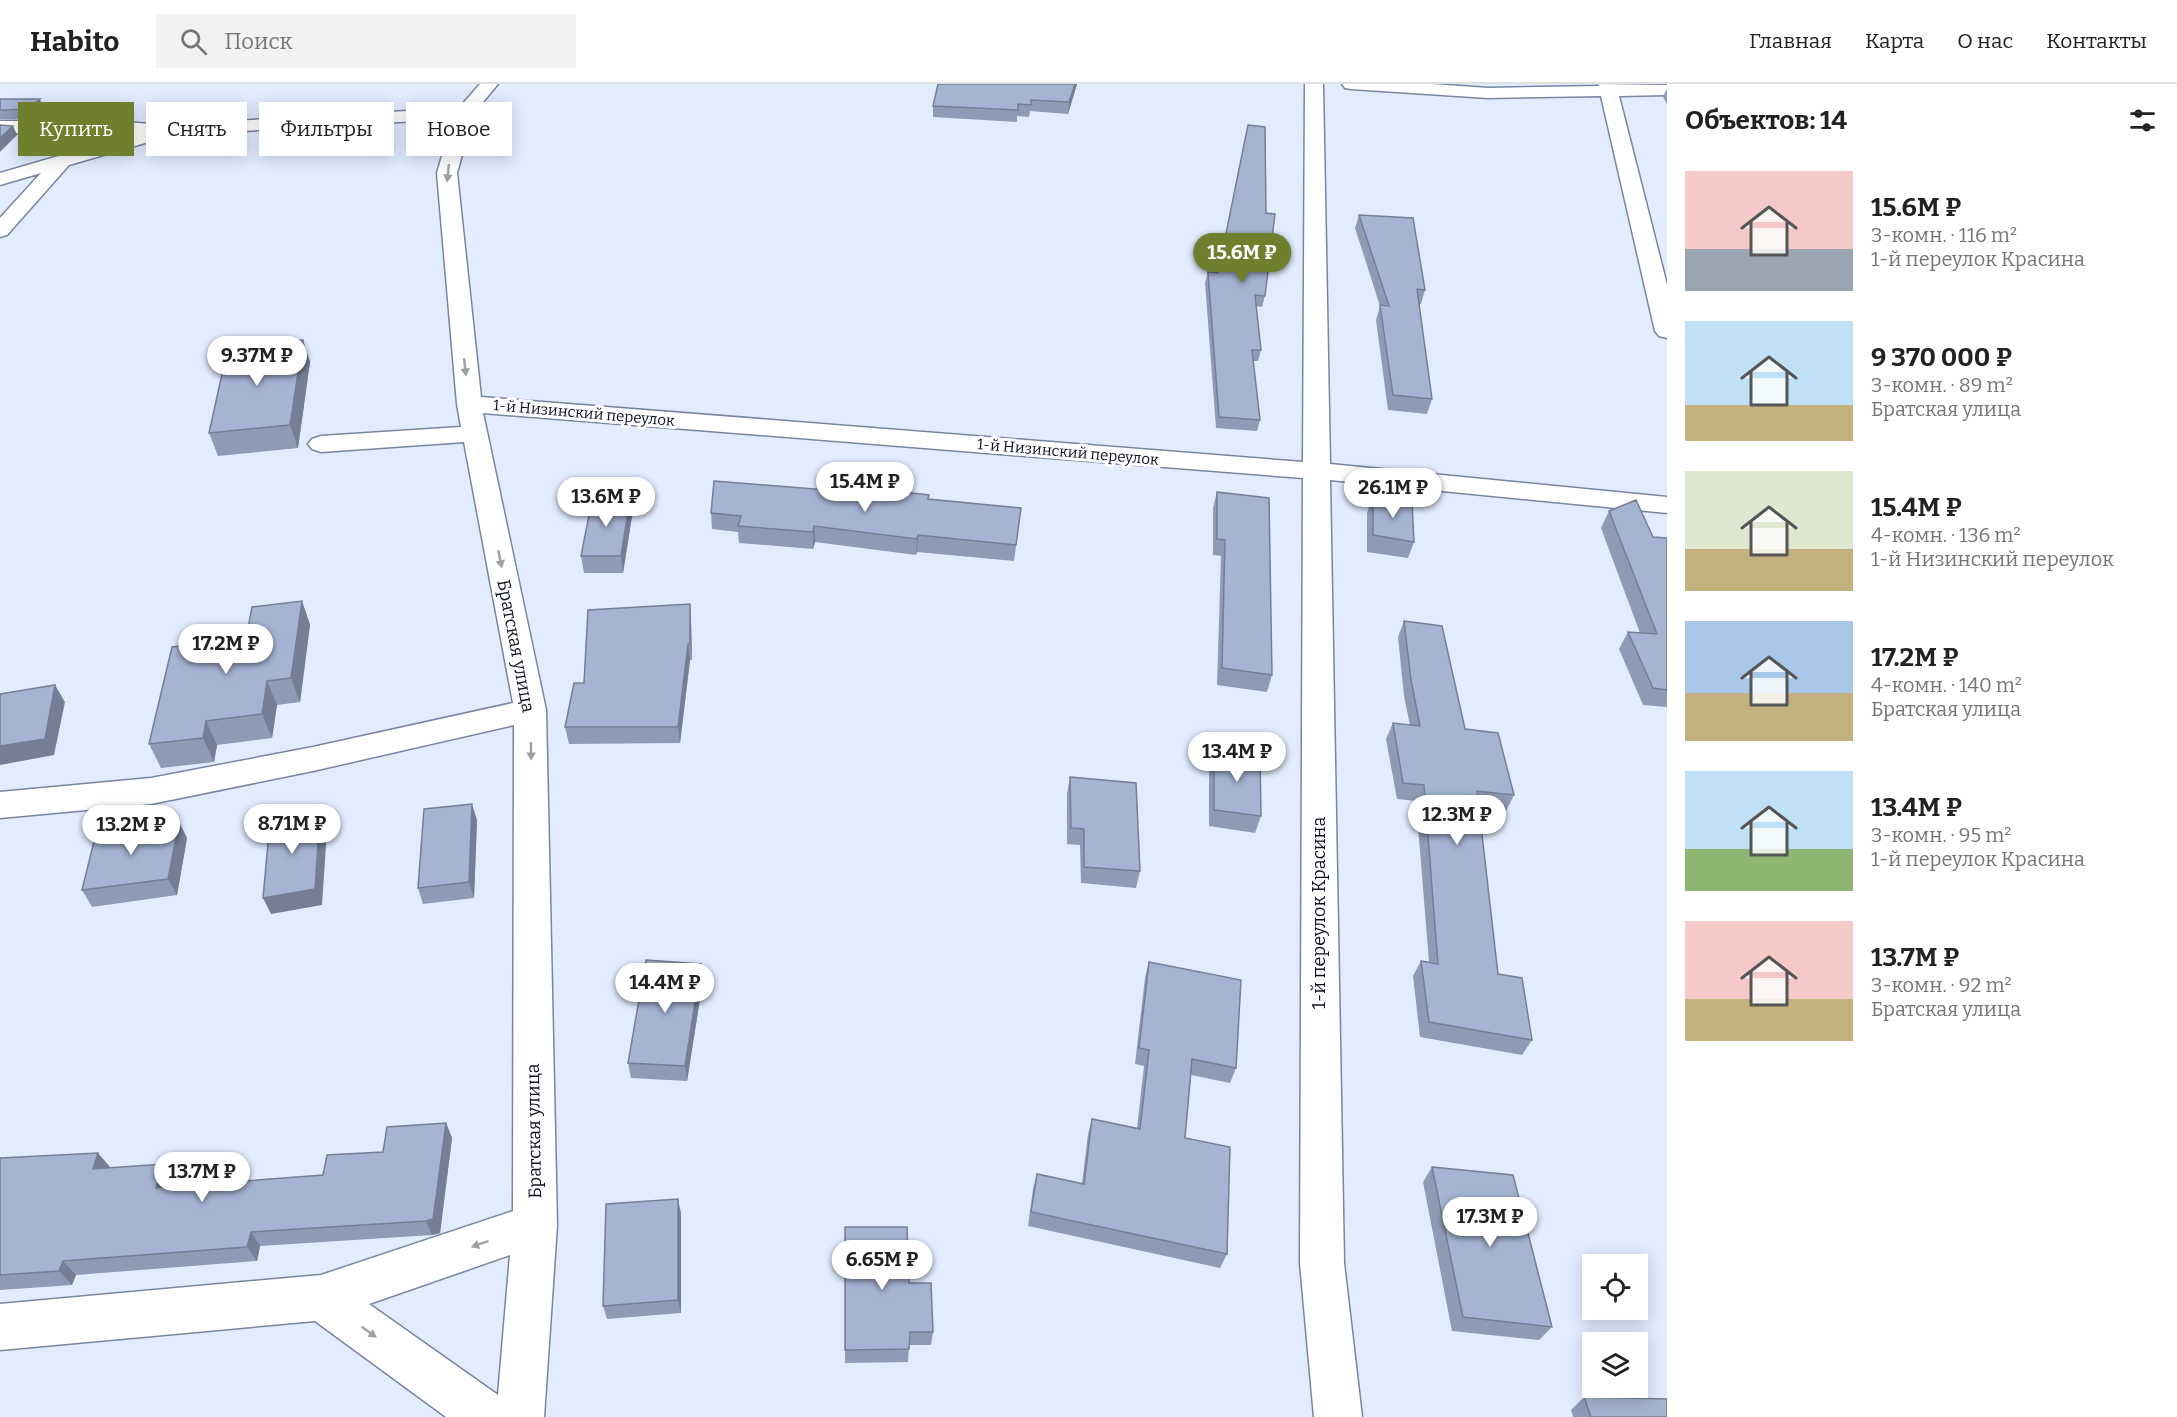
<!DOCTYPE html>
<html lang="ru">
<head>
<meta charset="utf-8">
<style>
  :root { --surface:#fff; --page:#f2f2f2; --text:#222; --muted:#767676; --line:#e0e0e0; --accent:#6f7f2e }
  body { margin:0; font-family:Bitter,serif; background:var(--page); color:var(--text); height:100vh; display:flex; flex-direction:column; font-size:22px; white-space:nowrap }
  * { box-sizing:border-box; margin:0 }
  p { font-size:20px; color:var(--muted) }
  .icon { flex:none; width:33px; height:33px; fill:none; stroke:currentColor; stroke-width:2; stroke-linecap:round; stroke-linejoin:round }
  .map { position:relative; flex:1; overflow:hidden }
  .details { display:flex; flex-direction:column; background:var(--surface); width:510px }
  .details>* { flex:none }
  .guide { position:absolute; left:18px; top:18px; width:570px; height:54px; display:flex; gap:12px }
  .controls { position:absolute; left:1582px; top:1170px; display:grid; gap:12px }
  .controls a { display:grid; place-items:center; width:66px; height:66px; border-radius:0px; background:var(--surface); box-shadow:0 3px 15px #0003; font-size:30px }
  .price { position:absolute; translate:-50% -51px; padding:0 14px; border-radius:21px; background:#fff; color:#222; font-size:20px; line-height:39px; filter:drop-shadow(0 2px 3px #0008) }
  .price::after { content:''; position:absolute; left:50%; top:36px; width:18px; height:14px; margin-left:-9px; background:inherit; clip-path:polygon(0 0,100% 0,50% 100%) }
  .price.current { background:var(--accent); color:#fff }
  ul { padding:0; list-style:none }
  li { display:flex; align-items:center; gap:18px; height:150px; padding:0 18px }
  li span { display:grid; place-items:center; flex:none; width:168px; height:120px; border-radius:0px; color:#555 }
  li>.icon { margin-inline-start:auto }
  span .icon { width:72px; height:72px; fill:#fffc; stroke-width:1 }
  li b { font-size:26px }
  h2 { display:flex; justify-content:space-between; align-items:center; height:72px; padding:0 18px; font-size:26px }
  .tag { padding:0 21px; border-radius:0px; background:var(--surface); box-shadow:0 3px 15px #0003; font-size:21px; line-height:54px }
  .tag.current { background:var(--accent); color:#fff }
  header { display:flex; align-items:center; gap:36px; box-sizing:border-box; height:84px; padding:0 30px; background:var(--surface); border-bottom:2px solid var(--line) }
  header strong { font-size:28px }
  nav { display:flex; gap:33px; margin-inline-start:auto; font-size:21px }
  .search { width:420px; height:54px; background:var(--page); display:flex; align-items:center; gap:15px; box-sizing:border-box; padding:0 21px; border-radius:0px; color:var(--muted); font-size:22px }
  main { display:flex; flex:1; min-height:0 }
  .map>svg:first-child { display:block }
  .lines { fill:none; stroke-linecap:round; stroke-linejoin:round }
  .minor-casing { stroke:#7785a2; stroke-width:3 }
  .minor { fill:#fff; fill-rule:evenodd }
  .wall { fill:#8e9bb5 }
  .shaded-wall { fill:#747e94 }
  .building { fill:#a5b4d3; stroke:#747e94; stroke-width:1.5 }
  .oneway { fill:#9ea0a4 }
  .labels { text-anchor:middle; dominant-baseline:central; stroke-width:6; stroke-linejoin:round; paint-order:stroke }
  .far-street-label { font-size:15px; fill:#0c111b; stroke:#fff }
  .street-label { font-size:18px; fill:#0c111b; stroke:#fff }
</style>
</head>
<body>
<header>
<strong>Habito</strong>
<div class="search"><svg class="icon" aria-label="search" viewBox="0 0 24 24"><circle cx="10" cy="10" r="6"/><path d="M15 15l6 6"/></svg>Поиск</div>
<nav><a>Главная</a><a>Карта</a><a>О нас</a><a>Контакты</a></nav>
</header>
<main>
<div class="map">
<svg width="1667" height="1333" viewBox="0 0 1667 1333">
  <rect width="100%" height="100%" fill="#e2ecff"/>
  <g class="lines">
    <defs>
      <g id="minor">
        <path d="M 480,0 L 498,0 L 473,30 L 457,89 L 481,313 L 1303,378 L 1305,0 L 1323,0 L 1330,380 L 1667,413 L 1667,429 L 1330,396 L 1344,1179 L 1362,1333 L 1314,1333 L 1300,1179 L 1303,394 L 483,329 L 546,626 L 557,1141 L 544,1333 L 446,1333 L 315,1237 L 0,1266 L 0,1220 L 321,1191 L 513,1127 L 514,641 L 313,687 L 151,720 L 0,734 L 0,708 L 151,694 L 313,663 L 513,619 L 464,358 L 321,368 L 312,365 L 308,360 L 312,355 L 321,352 L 461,343 L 457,320 L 437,89 L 453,35 L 154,52 L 152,57 L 69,81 L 7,151 L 0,153 L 0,134 L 41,89 L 0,101 L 0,89 L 134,50 L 0,49 L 0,37 L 112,37 L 164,41 L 459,24 ZM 510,1171 L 498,1311 L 369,1220 Z"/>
        <path d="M 1342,0 L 1432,0 L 1488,4 L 1599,2 L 1598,0 L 1667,1 L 1667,11 L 1619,12 L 1667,201 L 1667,254 L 1659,252 L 1655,247 L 1601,12 L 1488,14 L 1351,5 L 1345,4 Z"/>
      </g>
    </defs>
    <!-- minor casing -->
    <use href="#minor" class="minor-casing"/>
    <!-- minor -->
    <use href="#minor" class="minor"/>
  </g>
  <!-- wall -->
  <g class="wall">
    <path d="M 1077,0 L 1068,30 L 1030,27 L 1029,33 L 1017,32 L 1017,38 L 933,33 L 933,22 Z"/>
    <path d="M 1666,6 L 1667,6 L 1667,20 L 1663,13 Z"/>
    <path d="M 0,15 L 43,25 L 33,35 L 0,35 Z"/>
    <path d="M 1359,131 L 1425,206 L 1421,220 L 1419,220 L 1432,315 L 1427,330 L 1388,326 L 1376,236 L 1380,222 L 1355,144 Z"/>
    <path d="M 1208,188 L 1265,212 L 1262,223 L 1256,222 L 1261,266 L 1258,277 L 1253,277 L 1260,336 L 1257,347 L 1216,344 L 1205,199 Z"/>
    <path d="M 303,256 L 310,278 L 298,364 L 218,372 L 209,349 Z"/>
    <path d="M 1217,408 L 1272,591 L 1267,608 L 1217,601 L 1221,472 L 1213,471 L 1213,424 Z"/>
    <path d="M 1373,412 L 1414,458 L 1408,474 L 1367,468 L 1367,429 Z"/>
    <path d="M 630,415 L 632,432 L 623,489 L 584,489 L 581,472 Z"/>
    <path d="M 929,415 L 1021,424 L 1014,477 L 917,468 L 916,471 L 815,458 L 813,465 L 739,459 L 738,448 L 712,445 L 711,429 Z"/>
    <path d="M 1609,427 L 1653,453 L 1667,454 L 1667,623 L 1643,621 L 1619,565 L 1628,548 L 1640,549 L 1601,444 Z"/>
    <path d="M 302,517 L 310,541 L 300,618 L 277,621 L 272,654 L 217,661 L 214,678 L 161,684 L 149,660 L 246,555 Z"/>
    <path d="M 690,520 L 691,537 L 692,576 L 690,576 L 680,659 L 569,660 L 565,643 L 584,599 Z"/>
    <path d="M 1404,537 L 1465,645 L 1514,711 L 1506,727 L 1479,724 L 1498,890 L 1532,956 L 1522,971 L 1420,953 L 1413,892 L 1421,877 L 1429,878 L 1416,717 L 1397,715 L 1386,655 L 1393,639 L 1410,641 L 1404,612 L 1398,553 Z"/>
    <path d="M 1214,665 L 1261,732 L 1255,749 L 1209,742 L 1209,682 Z"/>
    <path d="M 1070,693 L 1140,787 L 1136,804 L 1081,799 L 1080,761 L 1067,760 L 1067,710 Z"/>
    <path d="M 477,736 L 474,814 L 423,820 L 418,804 Z"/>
    <path d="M 179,738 L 187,754 L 177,811 L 92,823 L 82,806 Z"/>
    <path d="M 1149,878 L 1236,984 L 1230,999 L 1191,991 L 1185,1054 L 1227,1170 L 1220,1184 L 1028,1142 L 1033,1105 L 1037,1090 L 1082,1100 L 1088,1050 L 1092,1035 L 1137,1044 L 1144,982 L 1135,980 L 1145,894 Z"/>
    <path d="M 701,880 L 703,896 L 687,997 L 631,994 L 628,979 Z"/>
    <path d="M 446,1039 L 452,1054 L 440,1149 L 432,1151 L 260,1162 L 257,1177 L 76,1191 L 72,1201 L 0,1206 L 0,1074 L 110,1084 L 163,1080 L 174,1095 L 172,1102 L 323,1091 L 383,1068 Z"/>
    <path d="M 1432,1083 L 1552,1243 L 1539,1256 L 1452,1247 L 1423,1098 Z"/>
    <path d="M 681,1129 L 681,1229 L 607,1235 L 603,1222 Z"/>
    <path d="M 845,1143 L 909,1199 L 933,1248 L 931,1261 L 909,1261 L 908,1278 L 845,1279 Z"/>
    <path d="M 1584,1313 L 1667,1333 L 1573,1333 L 1571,1326 Z"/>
  </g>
  <!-- shaded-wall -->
  <g class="shaded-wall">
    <path d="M 1075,0 L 1077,0 L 1068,30 L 1069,18 Z"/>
    <path d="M 40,15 L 43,25 L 33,35 L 29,25 Z"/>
    <path d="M 13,42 L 17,51 L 0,68 L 0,54 Z"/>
    <path d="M 303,256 L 310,278 L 298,364 L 290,341 Z"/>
    <path d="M 630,415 L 632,432 L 623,489 L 621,472 Z"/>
    <path d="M 814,442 L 815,458 L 813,465 L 813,448 Z"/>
    <path d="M 918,451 L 917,468 L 916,471 L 917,455 Z"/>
    <path d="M 302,517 L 310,541 L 300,618 L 291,594 Z"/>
    <path d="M 690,520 L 691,537 L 692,576 L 690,559 Z"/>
    <path d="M 688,560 L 690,576 L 680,659 L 678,643 Z"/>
    <path d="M 267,597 L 277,621 L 272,654 L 262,630 Z"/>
    <path d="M 55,601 L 65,618 L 54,671 L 0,681 L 0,662 Z"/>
    <path d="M 206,637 L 217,661 L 214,678 L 203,654 Z"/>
    <path d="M 472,720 L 477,736 L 474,814 L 469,798 Z"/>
    <path d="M 320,729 L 327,746 L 322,821 L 271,830 L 263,814 Z"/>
    <path d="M 179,738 L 187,754 L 177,811 L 168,795 Z"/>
    <path d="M 701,880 L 703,896 L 687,997 L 685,982 Z"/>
    <path d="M 446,1039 L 452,1054 L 440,1149 L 432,1151 L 426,1137 Z"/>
    <path d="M 98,1069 L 110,1083 L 105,1100 L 93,1085 Z"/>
    <path d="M 163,1080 L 174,1095 L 167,1118 L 156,1104 Z"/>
    <path d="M 678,1115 L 681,1129 L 681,1229 L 678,1216 Z"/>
    <path d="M 251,1148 L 260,1162 L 257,1177 L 247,1163 Z"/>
    <path d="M 63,1177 L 76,1191 L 72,1201 L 59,1187 Z"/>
  </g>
  <!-- building -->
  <g class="building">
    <path d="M 938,0 L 1075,0 L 1069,18 L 1031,16 L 1031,21 L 1018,20 L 1018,26 L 933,22 Z"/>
    <path d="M 0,15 L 40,15 L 29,25 L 0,26 Z"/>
    <path d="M 0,41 L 13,42 L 0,54 Z"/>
    <path d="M 1248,41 L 1265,43 L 1266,129 L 1275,130 L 1265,212 L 1255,211 L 1261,266 L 1252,266 L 1260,336 L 1219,333 L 1208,188 L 1218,189 Z"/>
    <path d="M 1359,131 L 1413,134 L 1425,206 L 1417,205 L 1432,315 L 1393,311 L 1380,221 L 1389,222 Z"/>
    <path d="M 303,256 L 290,341 L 209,349 L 228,263 Z"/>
    <path d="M 714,397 L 864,409 L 866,404 L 929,411 L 928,415 L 1021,424 L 1016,461 L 918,451 L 917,455 L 814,442 L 813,448 L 738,442 L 741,432 L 711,429 Z"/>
    <path d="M 1217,408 L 1269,414 L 1272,591 L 1222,584 L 1225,456 L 1217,455 Z"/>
    <path d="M 1373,412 L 1412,418 L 1414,458 L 1373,451 Z"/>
    <path d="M 630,415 L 621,472 L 581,472 L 592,416 Z"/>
    <path d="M 1636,416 L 1653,453 L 1667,454 L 1667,606 L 1653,604 L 1628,548 L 1657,550 L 1609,427 Z"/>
    <path d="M 302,517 L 291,594 L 267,597 L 262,630 L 206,637 L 203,654 L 149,660 L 172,563 L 246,555 L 252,523 Z"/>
    <path d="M 690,520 L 690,559 L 688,560 L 678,643 L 565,643 L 574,599 L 584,599 L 588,526 Z"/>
    <path d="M 1404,537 L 1442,542 L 1465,645 L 1498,649 L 1514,711 L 1477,707 L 1498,890 L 1522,894 L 1532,956 L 1429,938 L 1421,877 L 1438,880 L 1424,701 L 1403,699 L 1393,639 L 1420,642 L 1411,596 Z"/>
    <path d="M 55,601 L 45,655 L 0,662 L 0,610 Z"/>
    <path d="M 1214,665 L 1260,672 L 1261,732 L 1214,726 Z"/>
    <path d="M 1070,693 L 1136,699 L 1140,787 L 1084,783 L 1084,745 L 1071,744 Z"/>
    <path d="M 472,720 L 469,798 L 418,804 L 424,725 Z"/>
    <path d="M 320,729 L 315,805 L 263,814 L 270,737 Z"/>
    <path d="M 179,738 L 168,795 L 82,806 L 96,749 Z"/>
    <path d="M 646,876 L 701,880 L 685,982 L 628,979 Z"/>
    <path d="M 1149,878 L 1241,896 L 1236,984 L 1192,975 L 1185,1054 L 1230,1063 L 1227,1170 L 1031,1128 L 1037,1090 L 1084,1100 L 1092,1035 L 1140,1045 L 1149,966 L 1139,964 Z"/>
    <path d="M 446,1039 L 433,1135 L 426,1137 L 251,1148 L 247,1163 L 63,1177 L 59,1187 L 0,1191 L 0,1074 L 98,1069 L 93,1085 L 163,1080 L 156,1104 L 323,1091 L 327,1071 L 383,1068 L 387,1043 Z"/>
    <path d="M 1432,1083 L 1513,1091 L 1552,1243 L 1463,1233 Z"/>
    <path d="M 678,1115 L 678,1216 L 603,1222 L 606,1120 Z"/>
    <path d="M 845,1143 L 907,1143 L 909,1199 L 931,1199 L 933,1248 L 910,1248 L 909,1265 L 845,1266 Z"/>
    <path d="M 1584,1313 L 1667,1315 L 1667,1333 L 1591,1333 Z"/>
  </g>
  <!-- one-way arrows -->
  <defs><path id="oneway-solid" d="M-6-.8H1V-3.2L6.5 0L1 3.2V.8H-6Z" transform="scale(1.5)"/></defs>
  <g class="oneway">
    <use href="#oneway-solid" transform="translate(448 89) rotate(96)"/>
    <use href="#oneway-solid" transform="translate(465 283) rotate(84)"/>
    <use href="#oneway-solid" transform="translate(500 475) rotate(79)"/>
    <use href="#oneway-solid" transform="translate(531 667) rotate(89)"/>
    <use href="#oneway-solid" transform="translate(480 1160) rotate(161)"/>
    <use href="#oneway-solid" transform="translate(369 1248) rotate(36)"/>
  </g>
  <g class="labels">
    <!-- far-street labels -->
    <g class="far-street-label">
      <text transform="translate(584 329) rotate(5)">1-й Низинский переулок</text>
      <text transform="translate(1068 368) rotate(5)">1-й Низинский переулок</text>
    </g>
    <!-- street labels -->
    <g class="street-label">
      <text transform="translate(516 562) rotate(79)">Братская улица</text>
      <text transform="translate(1319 829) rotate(-90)">1-й переулок Красина</text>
      <text transform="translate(534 1047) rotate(-91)">Братская улица</text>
    </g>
  </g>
</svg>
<div class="controls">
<a><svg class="icon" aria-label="locate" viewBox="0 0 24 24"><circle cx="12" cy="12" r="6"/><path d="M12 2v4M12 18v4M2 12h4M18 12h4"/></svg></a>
<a><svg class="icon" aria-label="layers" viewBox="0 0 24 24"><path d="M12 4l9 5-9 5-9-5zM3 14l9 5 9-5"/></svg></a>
</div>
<b class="price current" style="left:1242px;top:200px">15.6M ₽</b>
<b class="price" style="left:257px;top:303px">9.37M ₽</b>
<b class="price" style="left:865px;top:429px">15.4M ₽</b>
<b class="price" style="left:1393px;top:435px">26.1M ₽</b>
<b class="price" style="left:606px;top:444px">13.6M ₽</b>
<b class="price" style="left:226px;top:591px">17.2M ₽</b>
<b class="price" style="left:1237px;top:699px">13.4M ₽</b>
<b class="price" style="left:1457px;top:762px">12.3M ₽</b>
<b class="price" style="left:292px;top:771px">8.71M ₽</b>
<b class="price" style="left:131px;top:772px">13.2M ₽</b>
<b class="price" style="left:665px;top:930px">14.4M ₽</b>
<b class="price" style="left:202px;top:1119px">13.7M ₽</b>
<b class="price" style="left:1490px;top:1164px">17.3M ₽</b>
<b class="price" style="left:882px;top:1207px">6.65M ₽</b>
<div class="guide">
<a class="tag current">Купить</a>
<a class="tag">Снять</a>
<a class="tag">Фильтры</a>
<a class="tag">Новое</a>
</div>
</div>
<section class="details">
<h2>Объектов: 14<svg class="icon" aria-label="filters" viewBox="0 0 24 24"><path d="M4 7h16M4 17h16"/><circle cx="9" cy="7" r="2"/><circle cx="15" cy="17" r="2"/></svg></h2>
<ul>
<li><span style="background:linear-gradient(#f6c9c9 65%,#9aa5b1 0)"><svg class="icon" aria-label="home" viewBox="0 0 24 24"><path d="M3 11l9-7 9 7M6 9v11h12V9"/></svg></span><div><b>15.6M ₽</b><p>3-комн. · 116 m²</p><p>1-й переулок Красина</p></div></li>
<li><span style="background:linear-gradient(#bfe0f5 70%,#c2b280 0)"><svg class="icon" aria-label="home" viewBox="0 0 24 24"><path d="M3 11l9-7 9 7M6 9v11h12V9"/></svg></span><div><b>9 370 000 ₽</b><p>3-комн. · 89 m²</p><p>Братская улица</p></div></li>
<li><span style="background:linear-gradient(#dfe7d0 65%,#c2b280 0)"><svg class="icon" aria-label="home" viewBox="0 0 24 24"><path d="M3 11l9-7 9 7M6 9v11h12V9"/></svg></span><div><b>15.4M ₽</b><p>4-комн. · 136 m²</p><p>1-й Низинский переулок</p></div></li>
<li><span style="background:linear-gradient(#a9c7e8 60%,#c2b280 0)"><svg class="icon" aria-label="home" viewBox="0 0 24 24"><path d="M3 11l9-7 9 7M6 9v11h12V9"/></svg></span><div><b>17.2M ₽</b><p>4-комн. · 140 m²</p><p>Братская улица</p></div></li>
<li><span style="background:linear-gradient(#bfe0f5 65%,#8fb573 0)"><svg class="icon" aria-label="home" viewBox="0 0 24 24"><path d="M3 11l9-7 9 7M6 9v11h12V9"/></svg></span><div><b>13.4M ₽</b><p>3-комн. · 95 m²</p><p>1-й переулок Красина</p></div></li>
<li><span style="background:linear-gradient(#f6c9c9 65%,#c2b280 0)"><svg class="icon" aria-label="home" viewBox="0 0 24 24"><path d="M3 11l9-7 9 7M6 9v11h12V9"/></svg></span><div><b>13.7M ₽</b><p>3-комн. · 92 m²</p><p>Братская улица</p></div></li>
</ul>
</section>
</main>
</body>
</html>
